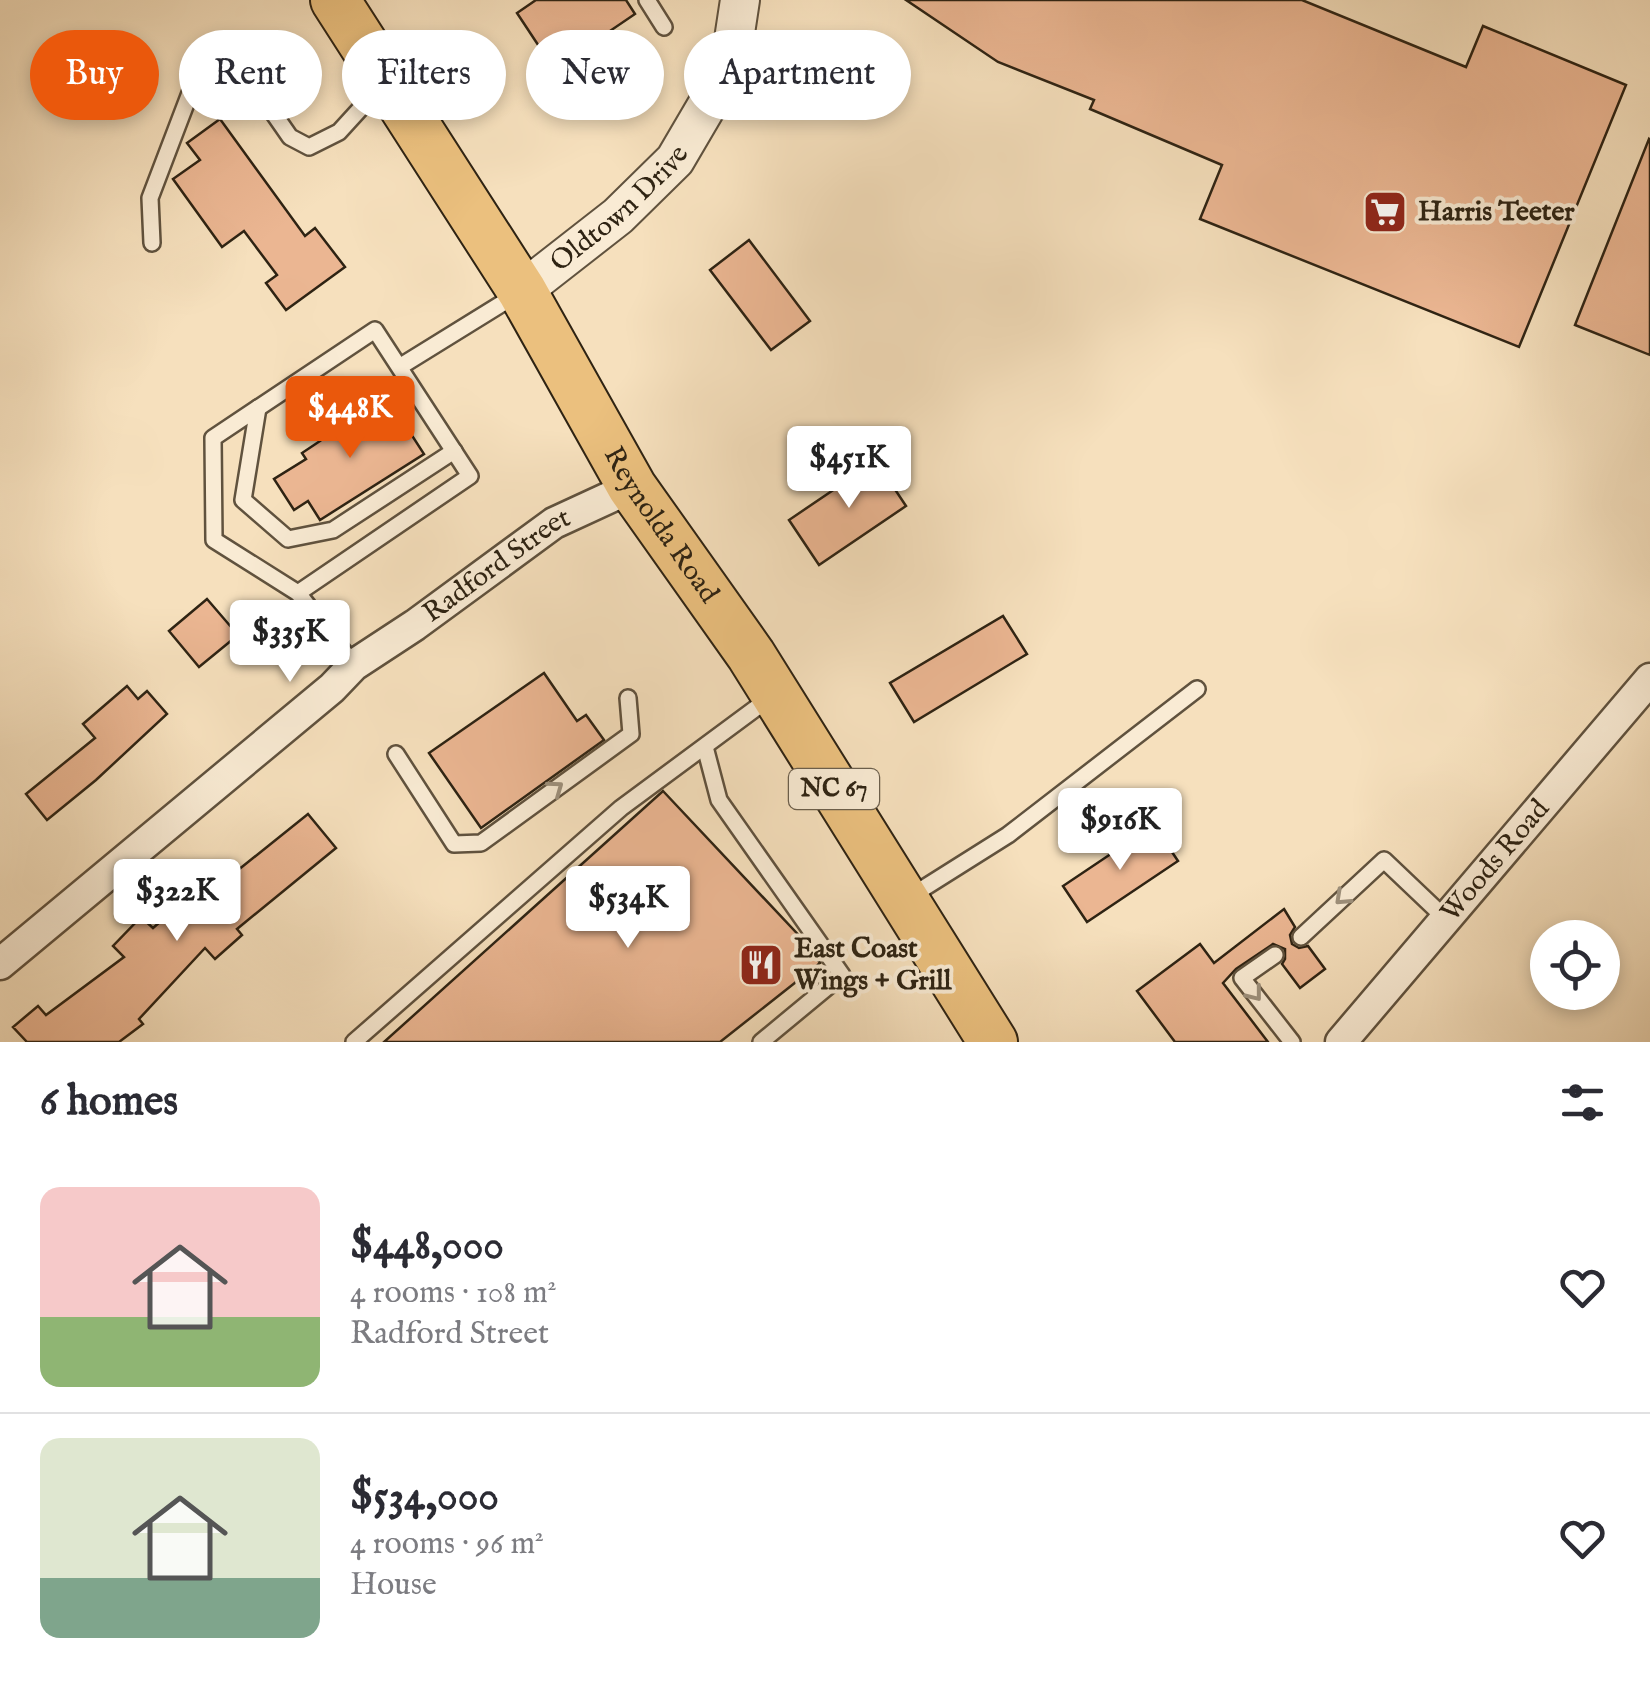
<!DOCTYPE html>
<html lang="en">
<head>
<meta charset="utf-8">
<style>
  :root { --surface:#fff; --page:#f7f7f7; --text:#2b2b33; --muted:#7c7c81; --line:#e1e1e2; --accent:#ea580c }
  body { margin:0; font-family:"IM FELL English",serif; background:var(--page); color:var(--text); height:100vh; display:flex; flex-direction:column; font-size:38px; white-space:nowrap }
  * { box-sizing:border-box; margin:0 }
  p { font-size:32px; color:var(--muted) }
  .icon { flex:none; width:55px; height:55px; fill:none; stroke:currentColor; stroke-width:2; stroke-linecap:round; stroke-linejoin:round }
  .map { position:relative; height:1042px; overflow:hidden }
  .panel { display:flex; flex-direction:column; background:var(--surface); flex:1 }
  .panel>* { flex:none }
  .hud { position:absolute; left:30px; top:30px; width:1000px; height:90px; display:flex; gap:20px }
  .fabs { position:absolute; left:1530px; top:920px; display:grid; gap:20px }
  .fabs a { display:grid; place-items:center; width:90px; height:90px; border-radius:50%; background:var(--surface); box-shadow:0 5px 15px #0003; font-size:50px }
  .price { position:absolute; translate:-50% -85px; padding:0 22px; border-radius:10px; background:#fff; color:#222; font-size:32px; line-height:65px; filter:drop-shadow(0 2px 5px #0008) }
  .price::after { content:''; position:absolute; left:50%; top:60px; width:30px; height:22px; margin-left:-15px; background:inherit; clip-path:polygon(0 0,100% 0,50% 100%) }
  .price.selected { background:var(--accent); color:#fff }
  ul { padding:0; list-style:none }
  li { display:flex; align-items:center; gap:30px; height:250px; padding:0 40px }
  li+li { border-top:2px solid var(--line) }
  li span { display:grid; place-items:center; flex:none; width:280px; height:200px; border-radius:20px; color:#555 }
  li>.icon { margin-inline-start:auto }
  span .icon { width:120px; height:120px; fill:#fffc; stroke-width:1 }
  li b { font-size:42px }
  h2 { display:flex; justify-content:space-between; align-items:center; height:120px; padding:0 40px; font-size:42px }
  .chip { padding:0 35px; border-radius:45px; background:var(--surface); box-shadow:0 5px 15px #0003; font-size:35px; line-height:90px }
  .chip.selected { background:var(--accent); color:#fff }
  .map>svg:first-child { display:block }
  .building { fill:#ebb692; stroke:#2e2313; stroke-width:2.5 }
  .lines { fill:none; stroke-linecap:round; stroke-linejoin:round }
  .service-casing { stroke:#60523e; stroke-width:20 }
  .minor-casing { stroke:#60523e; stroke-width:35 }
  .tertiary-casing { stroke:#60523e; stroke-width:42 }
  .primary-casing { stroke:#2e2313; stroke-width:52 }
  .service { stroke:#f9ebd4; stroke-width:15 }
  .minor { stroke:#f9ebd4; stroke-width:30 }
  .tertiary { stroke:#f9ebd4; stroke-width:38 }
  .primary { stroke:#ebc07e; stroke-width:48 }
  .oneway { stroke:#9e917d }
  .labels { text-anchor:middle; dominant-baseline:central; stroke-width:8; stroke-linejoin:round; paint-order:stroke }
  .shield { fill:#f9ebd4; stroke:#6b5f4d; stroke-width:2.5 }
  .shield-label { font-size:25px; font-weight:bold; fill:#2e2313 }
  .street-label { font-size:28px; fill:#2e2313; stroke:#f9ebd4 }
  .poi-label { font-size:28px; font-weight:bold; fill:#2e2313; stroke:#f9ebd4; text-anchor:start }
</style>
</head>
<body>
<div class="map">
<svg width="1650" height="1042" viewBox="0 0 1650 1042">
  <rect width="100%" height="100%" fill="#f6e0bd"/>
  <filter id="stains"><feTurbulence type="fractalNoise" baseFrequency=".002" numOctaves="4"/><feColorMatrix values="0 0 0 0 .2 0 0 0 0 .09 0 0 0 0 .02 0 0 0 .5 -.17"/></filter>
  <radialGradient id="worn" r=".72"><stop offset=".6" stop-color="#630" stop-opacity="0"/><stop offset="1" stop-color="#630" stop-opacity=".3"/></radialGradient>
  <!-- building -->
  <g class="building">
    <path d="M 536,0 L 626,0 L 635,14 L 554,69 L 517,13 Z"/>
    <path d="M 906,0 L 1302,0 L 1466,67 L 1483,26 L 1626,85 L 1519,347 L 1200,219 L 1222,165 L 1090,109 L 1094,100 L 998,62 Z"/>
    <path d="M 220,119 L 305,236 L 315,228 L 345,267 L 286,310 L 266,283 L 277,275 L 244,231 L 222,247 L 173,179 L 200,160 L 187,143 Z"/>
    <path d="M 1649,139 L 1650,140 L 1650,355 L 1575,325 Z"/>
    <path d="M 749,240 L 810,321 L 771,350 L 710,270 Z"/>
    <path d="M 391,403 L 424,454 L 320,520 L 308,501 L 294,510 L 274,479 L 306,459 L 302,453 L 320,441 L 316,436 L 349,414 L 357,425 Z"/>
    <path d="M 882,457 L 899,481 L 892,485 L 906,506 L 819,565 L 789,520 Z"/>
    <path d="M 207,599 L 238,635 L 199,667 L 169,631 Z"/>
    <path d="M 1003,616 L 1027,654 L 914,722 L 890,683 Z"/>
    <path d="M 544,673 L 577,721 L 586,715 L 604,740 L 481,828 L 429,753 Z"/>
    <path d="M 127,686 L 138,699 L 147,691 L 167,714 L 96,780 L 47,820 L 26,794 L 95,738 L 83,724 Z"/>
    <path d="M 663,791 L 807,944 L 820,963 L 720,1042 L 384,1042 Z"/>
    <path d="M 308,814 L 336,848 L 237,929 L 242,935 L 215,959 L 205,948 L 139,1019 L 143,1024 L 119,1042 L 27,1042 L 13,1027 L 38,1006 L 46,1015 L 124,957 L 113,946 L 141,917 L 153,928 L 200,887 L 207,895 Z"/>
    <path d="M 1154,825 L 1178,861 L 1087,922 L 1063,886 Z"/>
    <path d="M 1284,909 L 1295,927 L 1290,935 L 1292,944 L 1299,948 L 1308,946 L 1325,969 L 1300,988 L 1282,964 L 1285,959 L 1285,949 L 1273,944 L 1236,969 L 1223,983 L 1268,1042 L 1175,1042 L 1137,991 L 1200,944 L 1214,963 Z"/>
  </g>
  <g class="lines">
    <defs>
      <g id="service">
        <path d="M 647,0 L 664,27"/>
        <path d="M 152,243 L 150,198 L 195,80 L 208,56 L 233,55 L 290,137 L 309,147 L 339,132 L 381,86"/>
        <path d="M 375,330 L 470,476 L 298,593 L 214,540 L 213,438 Z"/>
        <path d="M 401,366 L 519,293"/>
        <path d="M 258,408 L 243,500 L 288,539 L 333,530 L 454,451"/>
        <path d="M 298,593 L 354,665"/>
        <path d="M 705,747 L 719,800 L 842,975 L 761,1042"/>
        <path d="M 396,754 L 454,844 L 481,843 L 631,734 L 628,698"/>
        <path d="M 908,898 L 1008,835 L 1197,689"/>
        <path d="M 1301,937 L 1384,860 L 1445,918"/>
        <path d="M 1275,955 L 1242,978 L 1292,1042"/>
        <path d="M 354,1042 L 621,808 L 771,697"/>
      </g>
      <g id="minor">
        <path id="s1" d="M 0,964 L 332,688 L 354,665 L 415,625 L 554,523 L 632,487"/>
        <path id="s2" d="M 1341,1042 L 1650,679"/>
      </g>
      <g id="tertiary">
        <path id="s3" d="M 522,291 L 618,216 L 675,160 L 719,85 L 733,46 L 740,0"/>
      </g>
      <g id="primary">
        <path id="s4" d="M 335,0 L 522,291 L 632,487 L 751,655 L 993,1042"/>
      </g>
    </defs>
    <!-- service casing -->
    <use href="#service" class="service-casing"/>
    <!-- minor casing -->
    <use href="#minor" class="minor-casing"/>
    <!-- tertiary casing -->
    <use href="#tertiary" class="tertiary-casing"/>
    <!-- primary casing -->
    <use href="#primary" class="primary-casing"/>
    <!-- service -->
    <use href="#service" class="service"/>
    <!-- minor -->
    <use href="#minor" class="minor"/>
    <!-- tertiary -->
    <use href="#tertiary" class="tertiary"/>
    <!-- primary -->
    <use href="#primary" class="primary"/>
  </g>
  <!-- one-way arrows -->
  <defs><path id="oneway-chevron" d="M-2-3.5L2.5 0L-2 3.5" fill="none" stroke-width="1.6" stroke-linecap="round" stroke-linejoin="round" transform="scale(2.5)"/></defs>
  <g class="oneway">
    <use href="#oneway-chevron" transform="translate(556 788) rotate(-36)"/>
    <use href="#oneway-chevron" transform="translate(1342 898) rotate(137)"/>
    <use href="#oneway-chevron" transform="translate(1255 994) rotate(52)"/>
  </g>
  <!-- icons -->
  <defs>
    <symbol id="supermarket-square" viewBox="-11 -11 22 22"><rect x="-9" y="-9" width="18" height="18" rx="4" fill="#8f2418" stroke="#f9ebd4"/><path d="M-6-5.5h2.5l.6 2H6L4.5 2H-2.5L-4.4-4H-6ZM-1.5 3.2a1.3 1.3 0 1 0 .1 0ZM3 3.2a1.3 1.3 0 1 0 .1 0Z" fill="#fff"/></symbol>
    <symbol id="restaurant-square" viewBox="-11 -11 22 22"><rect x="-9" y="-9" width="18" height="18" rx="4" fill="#8f2418" stroke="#f9ebd4"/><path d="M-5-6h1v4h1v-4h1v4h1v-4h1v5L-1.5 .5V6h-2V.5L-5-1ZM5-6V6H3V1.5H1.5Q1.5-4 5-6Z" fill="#fff"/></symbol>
  </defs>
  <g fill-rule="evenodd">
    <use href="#supermarket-square" x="1360" y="187" width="50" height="50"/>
    <use href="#restaurant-square" x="736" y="940" width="50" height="50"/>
  </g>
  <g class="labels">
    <!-- shield labels -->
    <rect class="shield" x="789" y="769" width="90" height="40" rx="8"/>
    <g class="shield-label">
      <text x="834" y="789">NC 67</text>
    </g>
    <!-- street labels -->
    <g class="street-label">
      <text stroke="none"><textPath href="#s3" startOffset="128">Oldtown Drive</textPath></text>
      <text stroke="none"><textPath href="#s4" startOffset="618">Reynolda Road</textPath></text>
      <text stroke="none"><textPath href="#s1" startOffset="638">Radford Street</textPath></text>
      <text stroke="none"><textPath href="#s2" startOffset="238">Woods Road</textPath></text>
    </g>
    <!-- poi labels -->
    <g class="poi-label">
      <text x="1418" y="212">Harris Teeter</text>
      <text x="794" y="949">East Coast<tspan x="794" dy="32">Wings + Grill</tspan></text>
    </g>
  </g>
  <rect width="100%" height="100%" filter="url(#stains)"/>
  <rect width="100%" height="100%" fill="url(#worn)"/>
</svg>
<div class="fabs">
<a><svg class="icon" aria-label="locate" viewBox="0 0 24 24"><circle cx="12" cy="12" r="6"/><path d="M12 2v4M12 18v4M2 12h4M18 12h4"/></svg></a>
</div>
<b class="price selected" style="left:350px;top:461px">$448K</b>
<b class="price" style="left:849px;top:511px">$451K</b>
<b class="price" style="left:290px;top:685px">$335K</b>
<b class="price" style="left:1120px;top:873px">$916K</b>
<b class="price" style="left:177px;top:944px">$322K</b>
<b class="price" style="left:628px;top:951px">$534K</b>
<div class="hud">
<a class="chip selected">Buy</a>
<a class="chip">Rent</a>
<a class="chip">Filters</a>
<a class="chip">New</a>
<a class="chip">Apartment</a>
</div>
</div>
<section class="panel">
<h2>6 homes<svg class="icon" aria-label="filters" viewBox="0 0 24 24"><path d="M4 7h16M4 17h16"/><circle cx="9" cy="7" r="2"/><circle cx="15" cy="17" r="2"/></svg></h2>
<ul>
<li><span style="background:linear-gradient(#f6c9c9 65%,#8fb573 0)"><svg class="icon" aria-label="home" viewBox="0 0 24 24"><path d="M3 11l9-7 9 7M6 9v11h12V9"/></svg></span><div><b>$448,000</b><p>4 rooms · 108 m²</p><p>Radford Street</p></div><svg class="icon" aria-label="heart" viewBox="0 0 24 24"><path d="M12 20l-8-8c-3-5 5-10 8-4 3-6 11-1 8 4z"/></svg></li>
<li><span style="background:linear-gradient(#dfe7d0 70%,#7fa58c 0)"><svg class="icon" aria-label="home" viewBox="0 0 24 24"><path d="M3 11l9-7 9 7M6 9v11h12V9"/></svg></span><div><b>$534,000</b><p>4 rooms · 96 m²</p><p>House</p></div><svg class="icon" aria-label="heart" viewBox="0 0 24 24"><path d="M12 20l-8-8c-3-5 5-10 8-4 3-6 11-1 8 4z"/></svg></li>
</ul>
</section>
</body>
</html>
